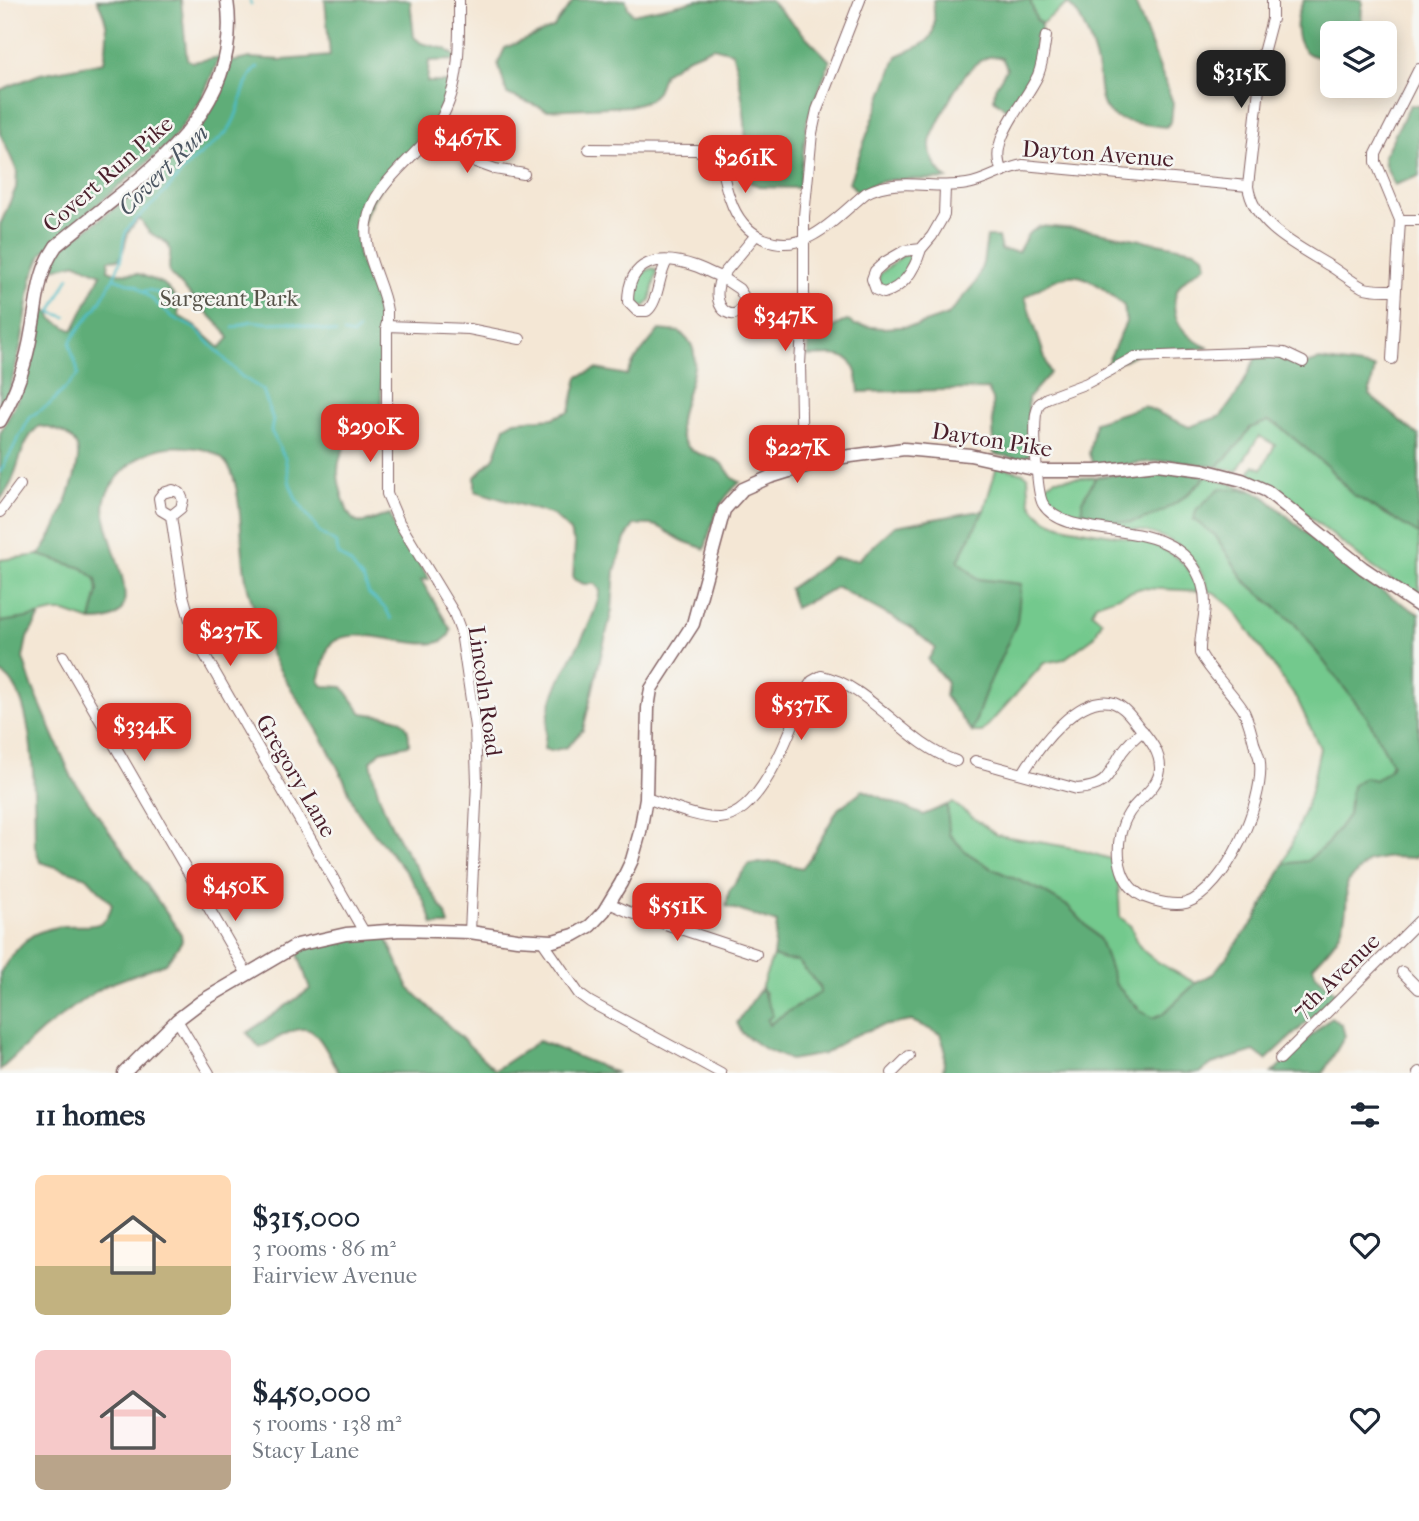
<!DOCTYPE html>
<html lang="en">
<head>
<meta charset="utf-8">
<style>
  :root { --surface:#fff; --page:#f2f2f3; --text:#1f2937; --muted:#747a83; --accent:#d93025 }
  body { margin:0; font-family:"IM FELL French Canon",serif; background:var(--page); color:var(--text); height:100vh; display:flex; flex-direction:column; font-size:26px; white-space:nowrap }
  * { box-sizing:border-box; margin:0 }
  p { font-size:23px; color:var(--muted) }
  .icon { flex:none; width:38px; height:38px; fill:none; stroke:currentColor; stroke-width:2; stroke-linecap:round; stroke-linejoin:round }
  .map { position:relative; height:1073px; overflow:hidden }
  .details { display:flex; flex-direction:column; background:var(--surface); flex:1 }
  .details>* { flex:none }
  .controls { position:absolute; left:1320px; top:21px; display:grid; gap:14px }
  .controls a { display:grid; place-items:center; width:77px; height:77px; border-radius:10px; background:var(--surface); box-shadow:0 4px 18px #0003; font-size:35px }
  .price { position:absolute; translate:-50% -60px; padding:0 16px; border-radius:14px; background:var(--accent); color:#fff; font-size:23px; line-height:46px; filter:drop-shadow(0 2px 4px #0008) }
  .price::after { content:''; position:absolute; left:50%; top:42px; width:21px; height:16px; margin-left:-10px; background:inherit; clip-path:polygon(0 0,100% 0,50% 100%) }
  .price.current { background:#222; color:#fff }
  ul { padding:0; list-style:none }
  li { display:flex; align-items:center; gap:21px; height:175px; padding:0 35px }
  li span { display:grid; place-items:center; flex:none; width:196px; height:140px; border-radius:10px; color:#555 }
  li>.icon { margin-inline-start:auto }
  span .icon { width:84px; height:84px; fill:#fffc; stroke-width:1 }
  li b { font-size:30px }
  h2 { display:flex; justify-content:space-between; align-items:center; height:84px; padding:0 35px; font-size:30px }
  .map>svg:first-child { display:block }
  .green { fill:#73c98d; stroke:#5e745c; stroke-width:2 }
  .forest { fill:#5ead78; stroke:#546652; stroke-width:2; fill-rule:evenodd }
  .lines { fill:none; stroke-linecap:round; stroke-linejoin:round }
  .stream { stroke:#4fbdc7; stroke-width:2.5 }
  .minor-casing { stroke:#866566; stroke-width:12 }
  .tertiary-casing { stroke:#866566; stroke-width:15 }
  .minor { stroke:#fff; stroke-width:10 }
  .tertiary { stroke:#fff; stroke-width:12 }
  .labels { text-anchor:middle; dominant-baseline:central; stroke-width:5; stroke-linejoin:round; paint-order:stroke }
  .street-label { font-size:23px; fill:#4a1f2b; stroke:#f6f6f2 }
  .park-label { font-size:23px; fill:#565248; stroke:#f6f6f2 }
  .water-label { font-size:24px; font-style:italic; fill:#4c5662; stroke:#f6f6f2 }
</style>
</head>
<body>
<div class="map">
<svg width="1419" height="1073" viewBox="0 0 1419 1073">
  <rect width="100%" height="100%" fill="#f6f6f2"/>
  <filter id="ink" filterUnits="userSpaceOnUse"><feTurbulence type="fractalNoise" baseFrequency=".0143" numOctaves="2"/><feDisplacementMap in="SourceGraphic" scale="14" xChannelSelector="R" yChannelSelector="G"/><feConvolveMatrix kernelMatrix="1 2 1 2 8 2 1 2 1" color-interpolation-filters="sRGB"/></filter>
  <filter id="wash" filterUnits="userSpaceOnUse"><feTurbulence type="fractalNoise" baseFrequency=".00686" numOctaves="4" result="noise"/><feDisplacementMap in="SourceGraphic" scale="28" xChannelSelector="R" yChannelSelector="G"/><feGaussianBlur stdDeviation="1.57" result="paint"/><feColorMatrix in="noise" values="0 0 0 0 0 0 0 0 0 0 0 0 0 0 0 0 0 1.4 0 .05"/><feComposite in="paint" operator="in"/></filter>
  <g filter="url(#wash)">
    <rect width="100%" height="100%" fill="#f4e7d5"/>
    <!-- green -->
    <g class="green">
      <path d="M 1030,0 L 1067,0 L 1067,4 L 1041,24 L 1036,19 Z"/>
      <path d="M 909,254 L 912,258 C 907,272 898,282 885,289 L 881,288 L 878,282 L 880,274 L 902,256 Z"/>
      <path d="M 653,268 L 657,271 L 650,301 L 644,307 C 624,296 635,273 653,268 Z"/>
      <path d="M 1268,421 L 1278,425 L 1328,467 L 1352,494 L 1419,534 L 1419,599 L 1367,563 L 1274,488 L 1248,476 L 1254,465 L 1262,469 L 1275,445 L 1259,436 L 1237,471 L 1217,467 L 1241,442 L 1250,428 Z"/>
      <path d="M 997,466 L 1023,473 L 1028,476 C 1029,484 1028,496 1031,503 C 1054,552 1172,510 1200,591 L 1141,588 L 1096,604 L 1092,612 L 1102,621 L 1094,637 L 1064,659 L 1044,663 L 982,732 L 972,732 L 1021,584 L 978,579 L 958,561 L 984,510 Z"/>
      <path d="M 1206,476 L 1254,491 L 1194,520 L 1215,535 L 1244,580 L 1294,623 L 1367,717 L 1392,763 L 1389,770 L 1349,801 L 1348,815 L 1327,844 L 1307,861 L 1284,864 L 1310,795 L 1320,748 L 1298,701 L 1232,607 L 1213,592 L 1209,592 C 1179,494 1076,554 1044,492 L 1047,484 L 1055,479 L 1096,477 L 1082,501 L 1082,511 L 1129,522 Z"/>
      <path d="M 39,555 L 82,568 L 96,579 L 98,591 L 91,621 L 65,612 L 54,612 L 25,619 L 0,622 L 0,560 Z"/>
      <path d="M 953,803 L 997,835 L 1074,848 L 1111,859 L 1118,880 L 1120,917 C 1139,931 1129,929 1138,944 C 1148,960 1180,974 1196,983 L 1163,1014 L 1153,1018 L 1141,1011 L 1116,985 L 1100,940 L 1069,907 L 1042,891 L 991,868 L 966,852 L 949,834 L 947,805 Z"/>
      <path d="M 773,956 L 785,960 L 798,961 C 805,968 820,984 821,993 C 803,1003 784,1012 769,1025 L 765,993 L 761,988 Z"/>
    </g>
    <!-- forest -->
    <g class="forest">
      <path d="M 97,0 L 181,0 L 187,59 L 192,62 L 220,57 L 200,102 L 169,144 L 60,236 L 42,254 L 32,278 L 21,345 L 9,393 L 0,410 L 0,225 L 16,188 L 17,171 L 0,133 L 0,90 L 40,74 L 104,62 C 108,36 110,24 97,0 Z"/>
      <path d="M 325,0 L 410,0 L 414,37 L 421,43 L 446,49 L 456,57 L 456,60 L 429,61 L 427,82 L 451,82 C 445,99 439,117 429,132 C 404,166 372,184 362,228 C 359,237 357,244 358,254 C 360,270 375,282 380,297 L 382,437 L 349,441 C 333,462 337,481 345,504 C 347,511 350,519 357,522 C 366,525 381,516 390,514 L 393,524 L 429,579 L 421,580 L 451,630 C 442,666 356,616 330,645 C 326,649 322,672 319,681 L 323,686 L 343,687 L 362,713 C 388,718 411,711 409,745 L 381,751 L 371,761 C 379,820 415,865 446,914 L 449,925 L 433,925 C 422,881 384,849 358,812 C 351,802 349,789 343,778 C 335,762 327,746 318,731 C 303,705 277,671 267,645 C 259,624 250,601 246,579 C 240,550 243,494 230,469 C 221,452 204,448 186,447 C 165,445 148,450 132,463 C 122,472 111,483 106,496 C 92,531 165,624 91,621 L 98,591 L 96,579 L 82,568 L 39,555 C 53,540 86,463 76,445 C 69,432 53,428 39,426 C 22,441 20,461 12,481 C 9,488 4,494 0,500 L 0,434 L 18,398 L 40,306 L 50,313 L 53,319 L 71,330 L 74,329 L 101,274 L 77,263 L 49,270 L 64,246 C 132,195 204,147 231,62 L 250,58 L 283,60 L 330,56 ZM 139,219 C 143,222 145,228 149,232 C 156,238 169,240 170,251 C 171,259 167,264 170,274 L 224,330 L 229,338 L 220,348 L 195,326 L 179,316 L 177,299 L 164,284 L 139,274 L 116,273 L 108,270 L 109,260 L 119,259 C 129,244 121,236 139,219 Z"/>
      <path d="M 574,0 L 626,0 L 628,8 L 633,14 L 698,0 L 770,0 L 830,61 L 807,121 L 799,188 L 762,187 L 749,182 C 744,161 746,143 745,122 C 743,99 739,74 732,52 L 713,47 L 687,58 L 664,73 L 657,92 L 649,100 L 630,106 L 547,110 L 507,94 L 498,63 L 505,48 L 553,28 Z"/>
      <path d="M 933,0 L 1030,0 L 1036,19 L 1041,24 L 1041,33 L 1035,36 L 1035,48 L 1039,49 L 1034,69 L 1010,113 L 994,99 L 995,88 L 1007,68 L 1002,58 C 969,45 942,116 931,138 C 927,153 935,168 947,179 C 914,182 885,172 858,193 L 849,182 L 897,56 C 933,40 937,42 933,0 Z"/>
      <path d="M 1067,0 L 1134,0 L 1173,103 L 1171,122 L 1166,127 C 1153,125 1122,123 1113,116 C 1098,106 1101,87 1098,71 C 1095,53 1083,13 1067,4 Z"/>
      <path d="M 1304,0 L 1362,0 L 1361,33 L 1332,33 L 1332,55 C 1296,66 1289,25 1304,0 Z"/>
      <path d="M 1410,105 L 1419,105 L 1419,176 L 1394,185 L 1385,165 L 1384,156 Z"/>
      <path d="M 1040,226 L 1088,230 L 1195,250 L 1204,255 L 1206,265 C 1196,272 1182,279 1177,291 C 1167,319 1186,338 1209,348 L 1140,352 L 1104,370 L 1126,322 L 1124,306 C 1080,268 1073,267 1025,297 L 1050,373 L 1028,398 L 1030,453 L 1026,460 L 994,454 L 992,399 L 988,389 L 859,392 C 856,352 844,354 808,356 L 809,330 L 818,335 L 847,320 L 854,325 L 882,328 L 916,326 L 948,315 L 976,282 L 983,263 L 987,237 L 998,237 L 1001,250 L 1018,252 L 1028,234 Z"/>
      <path d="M 659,330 L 680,332 C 683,335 688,340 691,344 C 707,374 662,421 688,447 C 697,457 713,455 722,464 C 730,471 729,478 740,482 C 718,501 712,522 705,549 C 698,546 690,544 683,541 C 659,529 664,523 634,525 L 625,539 L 615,571 L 612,610 L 583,730 L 567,747 L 551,751 L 544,749 C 546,732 547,716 552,700 C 564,662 593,631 600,590 L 595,584 L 584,584 L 573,579 L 575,544 L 569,530 L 553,515 L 475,491 L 475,477 L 494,458 L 505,427 L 515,421 L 553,418 L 570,411 L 578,377 L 596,369 L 627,375 L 634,361 Z"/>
      <path d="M 1256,357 L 1276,357 L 1298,366 L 1320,360 L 1375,368 L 1369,395 L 1419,436 L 1419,534 L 1352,494 L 1328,467 L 1278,425 L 1268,421 L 1250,428 L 1241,442 L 1217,467 L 1173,460 L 1094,467 L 1089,454 L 1095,422 L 1144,406 L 1189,427 L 1221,416 L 1240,390 Z"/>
      <path d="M 1146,471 L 1175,471 L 1206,476 C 1189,497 1158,518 1131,522 C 1117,524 1096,516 1082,511 L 1082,501 L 1096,477 Z"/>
      <path d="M 1220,488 L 1254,491 L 1265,497 L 1331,554 L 1379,589 L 1419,614 L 1419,854 L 1414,858 L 1390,857 L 1368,861 L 1346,884 C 1349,925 1341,937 1313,966 L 1316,975 L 1337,994 L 1266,1060 L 1254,1051 L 1212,1064 L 1200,1073 L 943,1073 L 945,1049 L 940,1034 L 912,1021 L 876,1027 L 851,1037 L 824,1054 L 790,1060 L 763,1048 L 742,1033 L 737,1023 L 761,988 L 773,1015 L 767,1020 L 769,1025 C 785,1012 803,1003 820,993 L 820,987 L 798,961 L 785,960 L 773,956 L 777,923 L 726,906 L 729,891 L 749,864 L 775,862 L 802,868 L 810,858 L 838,809 L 863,790 L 923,815 L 947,805 L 949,834 L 966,852 L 991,868 L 1042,891 L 1069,907 L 1100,940 L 1116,985 L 1141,1011 L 1153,1018 L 1163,1014 L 1196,983 L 1213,974 L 1256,919 L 1284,864 L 1307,861 L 1327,844 L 1348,815 L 1352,786 L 1364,777 L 1375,780 L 1389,770 L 1392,763 L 1367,717 L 1294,623 L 1244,580 L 1215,535 L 1194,520 L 1196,510 Z"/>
      <path d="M 984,510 L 958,561 L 978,579 L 1021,584 L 1017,622 L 985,693 L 972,732 L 945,696 L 947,682 L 928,660 L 935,648 L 910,627 L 837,587 L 795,608 L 789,589 L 833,558 L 858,560 L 895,526 Z"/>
      <path d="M 40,616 L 27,638 L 23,658 L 31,683 L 72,778 L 181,934 L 182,941 L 166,963 L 107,985 L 84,999 L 42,1031 L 0,1070 L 0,973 C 7,961 24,938 37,933 C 44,930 56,927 64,926 C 86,924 106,933 112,904 L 87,877 L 40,862 L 35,846 C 34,810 38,687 0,673 L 0,622 Z"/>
      <path d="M 385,935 L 409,988 L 495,1070 L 539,1041 L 617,1073 L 339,1073 C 312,1023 312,1017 260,1048 L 247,1033 L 310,989 L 297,951 L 336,940 Z"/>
      <path d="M 1331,1017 L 1342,1025 L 1345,1036 L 1323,1073 L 1272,1073 Z"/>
    </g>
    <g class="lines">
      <!-- stream -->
      <g class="stream">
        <path d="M 250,0 L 251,4"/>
        <path d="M 114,278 L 137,286 L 172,317 L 196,329 L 241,376 L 263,390 L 273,420 L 271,431 L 285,458 L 290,484 L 296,499 L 320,533 L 336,543 L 339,555 L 351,564 L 364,581 L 369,594 L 386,609 L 391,619"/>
        <path d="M 143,291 L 149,290 L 169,297"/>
        <path d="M 66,317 L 51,312 L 69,277"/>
        <path d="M 233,328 L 251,321 L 268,323 L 289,322 L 336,333"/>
        <path d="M 344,333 L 353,335 L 358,330"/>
        <path d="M 0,472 L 31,416 L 49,405 L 78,375 C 78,364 71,355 70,344 C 70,338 92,314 98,305 C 106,291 115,278 120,262 C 124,250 121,237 129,227 C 140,214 153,205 164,193 C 173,184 180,173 189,165 C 201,152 218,143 229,129 C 243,109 239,85 258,67"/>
      </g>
    </g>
  </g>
  <g filter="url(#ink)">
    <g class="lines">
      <defs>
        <g id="minor">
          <path d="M 459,0 C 459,45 462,89 435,129 C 414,160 373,183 367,223 C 362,254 383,282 387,311 L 387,494 L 399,522 L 454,613 L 461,632 L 475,727 L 477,782 L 470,932"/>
          <path d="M 1272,0 L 1272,19 L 1263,53 L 1248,186 C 1253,226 1299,247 1330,266 C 1341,273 1351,281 1362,287 C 1372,291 1384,290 1395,290"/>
          <path d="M 429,136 L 451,153 L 495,169 L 524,174"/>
          <path d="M 589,149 L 696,150 C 728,160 720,174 730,199 C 736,217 746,231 764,239 C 806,256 836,217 866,193 C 897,176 933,190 967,184 C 987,181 1003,168 1023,165 L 1248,186"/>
          <path d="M 1002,171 C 986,141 1026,102 1038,75 C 1043,63 1044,49 1046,36"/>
          <path d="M 1400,220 L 1419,220"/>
          <path d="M 921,249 C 915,269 905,287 884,293 L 876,290 L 872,279 L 875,271 L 885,262 L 904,251 L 921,249 L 932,236 L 944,215 L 945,187"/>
          <path d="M 667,261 C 658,276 659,301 647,311 L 637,311 L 628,302 C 628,259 660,254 695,266 C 704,269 712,274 721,277 L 756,235"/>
          <path d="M 721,277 L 739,289 L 744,297 C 744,328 706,314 721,277 Z"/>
          <path d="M 386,326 L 469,329 L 520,339"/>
          <path d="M 1392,359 L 1400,220 L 1376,162 L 1376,154 L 1419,69"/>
          <path d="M 802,466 L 800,364 L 804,294 L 804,216 L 812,133 L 817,110 L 860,0"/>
          <path d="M 0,512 L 20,485"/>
          <path d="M 171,516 L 161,510 L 159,498 L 163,493 L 173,490 L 180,493 L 183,500 L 181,508 L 171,516 L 183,595 L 195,638 L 364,932"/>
          <path d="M 63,656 L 247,974"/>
          <path d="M 975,761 L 1077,789 C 1110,786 1107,775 1122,752 C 1128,744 1135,737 1143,731"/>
          <path d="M 1023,773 C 1038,748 1079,692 1114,703 C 1125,707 1133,719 1140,728 C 1150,740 1161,753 1160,770 C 1158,788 1138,799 1129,813 C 1113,838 1114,882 1144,897 C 1156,902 1174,906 1186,903 C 1226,890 1264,802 1260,763 C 1260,757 1256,749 1254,743 C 1251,732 1248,717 1242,708 C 1229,689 1211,673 1200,653 C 1199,629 1210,608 1202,584 C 1178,509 1070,547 1043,504 C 1036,492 1034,429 1036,414 L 1039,404 L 1047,398 L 1087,383 L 1135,357 L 1270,352 L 1284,353 L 1303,362"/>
          <path d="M 646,798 C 667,805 699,819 720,818 C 764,815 793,722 808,687 L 812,681 L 821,676 C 870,685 905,744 956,761"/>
          <path d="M 609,903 L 629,912 L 756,954"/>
          <path d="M 543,942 L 579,994 L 590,1002 L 721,1073"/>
          <path d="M 1402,972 L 1419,989"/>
          <path d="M 177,1020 L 209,1073"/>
          <path d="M 1280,1059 L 1419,921"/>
          <path d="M 892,1073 L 909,1056"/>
          <path d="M 1418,1073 L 1419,1072"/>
        </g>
        <g id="tertiary">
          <path d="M 0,421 C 16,393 27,361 32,329 C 38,298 38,272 56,246 C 133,180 245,120 227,0"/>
          <path d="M 124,1073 L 177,1020 L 202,1001 L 297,945 L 346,934 L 401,930 L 470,932 L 517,939 L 553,941 L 574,935 L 590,926 L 604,911 L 621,883 L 632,860 L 640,832 L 646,798 L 648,708 L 651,689 L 693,624 L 724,510 L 743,489 L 770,477 L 828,459 L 904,449 L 970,455 L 1043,471 L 1097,471 L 1157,464 L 1203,470 L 1242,480 L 1267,491 L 1363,568 L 1419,606"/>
        </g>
      </defs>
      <!-- minor casing -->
      <use href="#minor" class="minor-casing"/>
      <!-- tertiary casing -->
      <use href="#tertiary" class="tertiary-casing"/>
      <!-- minor -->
      <use href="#minor" class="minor"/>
      <!-- tertiary -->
      <use href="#tertiary" class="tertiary"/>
    </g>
  </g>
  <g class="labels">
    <!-- street labels -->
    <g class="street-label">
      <text transform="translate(1098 154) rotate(4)">Dayton Avenue</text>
      <text transform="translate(108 174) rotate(-41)">Covert Run Pike</text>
      <text transform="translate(992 440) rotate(9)">Dayton Pike</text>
      <text transform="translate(485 691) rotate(82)">Lincoln Road</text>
      <text transform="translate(296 776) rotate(60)">Gregory Lane</text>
      <text transform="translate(1336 976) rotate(-44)">7th Avenue</text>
    </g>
    <!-- park labels -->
    <g class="park-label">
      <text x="229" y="298">Sargeant Park</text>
    </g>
    <!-- water labels -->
    <g class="water-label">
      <text transform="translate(163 170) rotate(-45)">Covert Run</text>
    </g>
  </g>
</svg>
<div class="controls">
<a><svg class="icon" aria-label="layers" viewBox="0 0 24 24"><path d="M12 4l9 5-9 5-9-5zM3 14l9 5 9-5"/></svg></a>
</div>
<b class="price current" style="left:1241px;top:110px">$315K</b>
<b class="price" style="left:467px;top:175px">$467K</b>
<b class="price" style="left:745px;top:195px">$261K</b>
<b class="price" style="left:785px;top:353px">$347K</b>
<b class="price" style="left:370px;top:464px">$290K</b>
<b class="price" style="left:797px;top:485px">$227K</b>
<b class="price" style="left:230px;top:668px">$237K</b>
<b class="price" style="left:801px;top:742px">$537K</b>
<b class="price" style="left:144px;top:763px">$334K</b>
<b class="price" style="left:235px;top:923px">$450K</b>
<b class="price" style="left:677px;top:943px">$551K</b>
</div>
<section class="details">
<h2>11 homes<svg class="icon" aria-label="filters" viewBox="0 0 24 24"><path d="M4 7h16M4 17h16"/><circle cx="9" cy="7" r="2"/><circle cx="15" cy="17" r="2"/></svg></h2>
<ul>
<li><span style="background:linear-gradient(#ffd9b3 65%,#c2b280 0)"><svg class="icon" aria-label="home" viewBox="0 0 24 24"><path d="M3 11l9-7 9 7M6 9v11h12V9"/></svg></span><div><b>$315,000</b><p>3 rooms · 86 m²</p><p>Fairview Avenue</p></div><svg class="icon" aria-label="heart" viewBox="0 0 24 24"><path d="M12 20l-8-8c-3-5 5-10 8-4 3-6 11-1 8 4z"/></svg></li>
<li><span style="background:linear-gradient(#f6c9c9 75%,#b9a48a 0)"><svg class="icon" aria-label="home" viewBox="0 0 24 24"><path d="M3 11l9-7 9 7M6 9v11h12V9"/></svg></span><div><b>$450,000</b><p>5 rooms · 138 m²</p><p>Stacy Lane</p></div><svg class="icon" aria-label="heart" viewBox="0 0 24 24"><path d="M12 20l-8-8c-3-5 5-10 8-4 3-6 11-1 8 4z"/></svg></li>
</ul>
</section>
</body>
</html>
